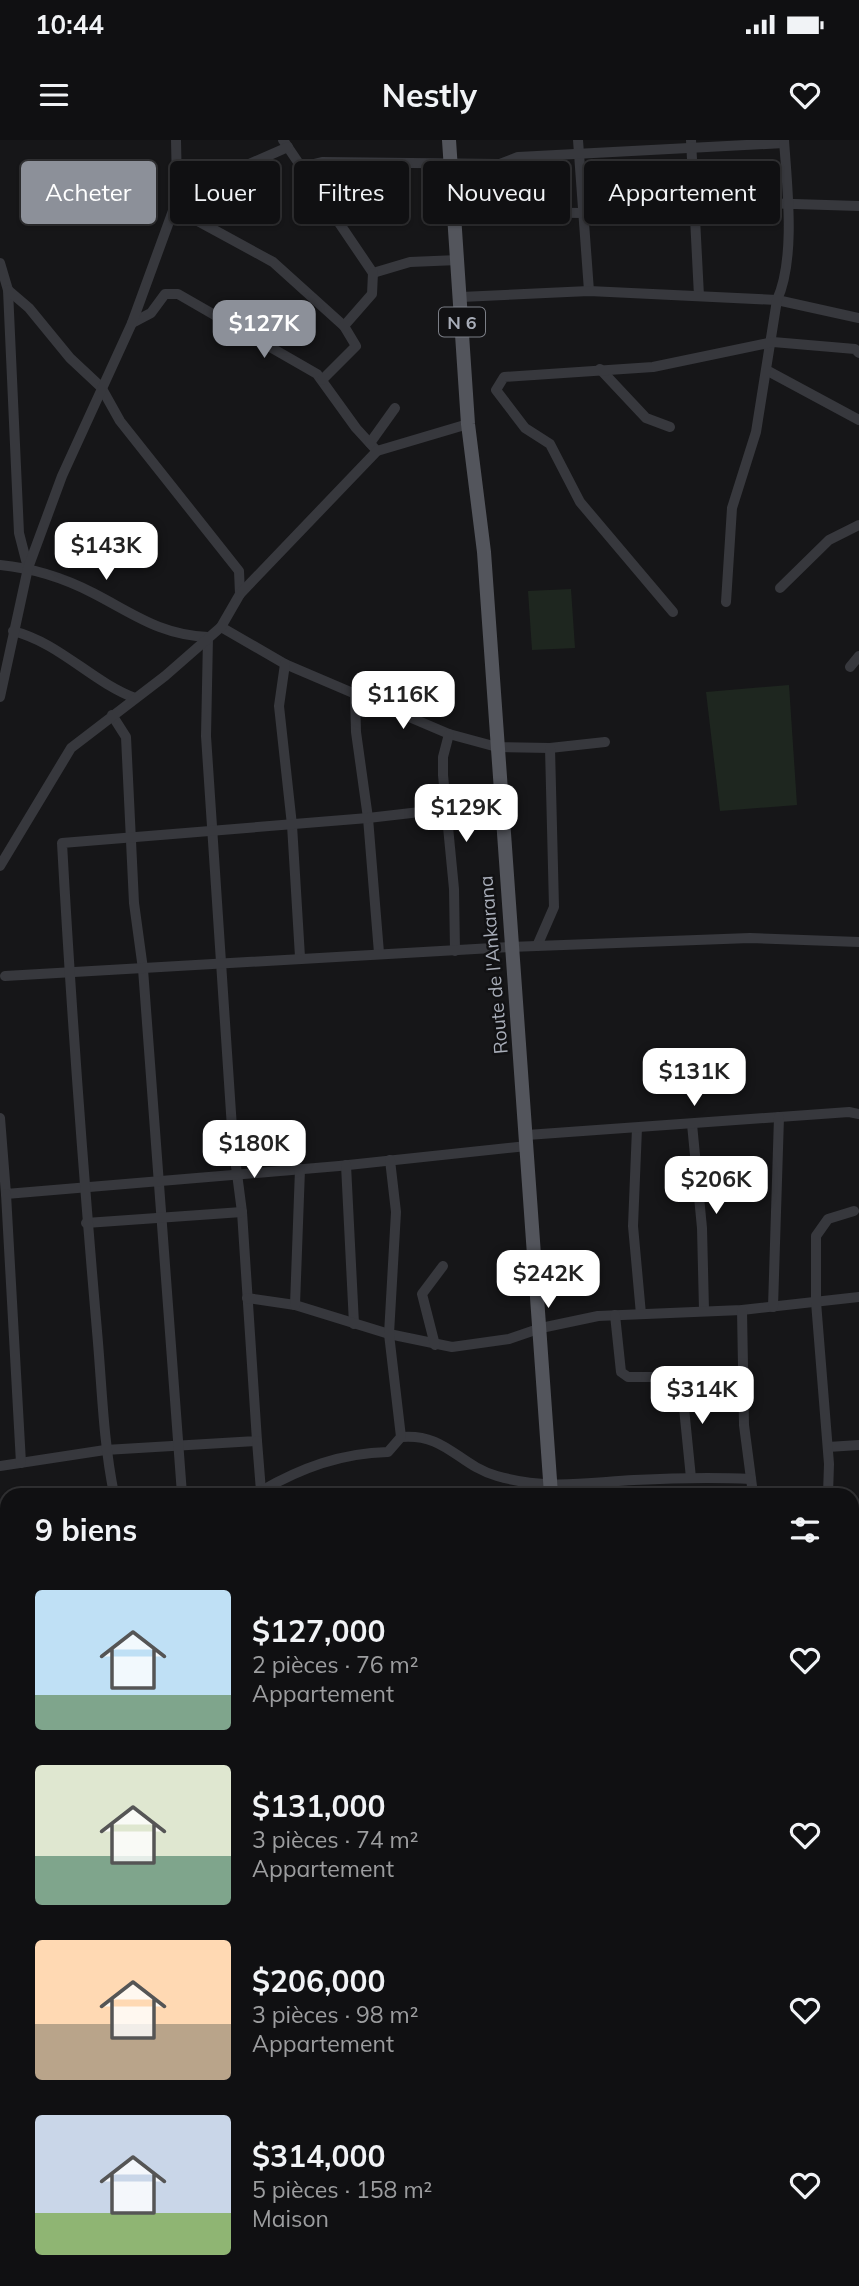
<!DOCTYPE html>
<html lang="fr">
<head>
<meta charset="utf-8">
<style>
  :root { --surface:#101012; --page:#19191b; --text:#f1f3f6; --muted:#9c9d9f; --line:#303032; --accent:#8c9099 }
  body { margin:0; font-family:Mulish,sans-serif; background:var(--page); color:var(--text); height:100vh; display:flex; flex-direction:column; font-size:26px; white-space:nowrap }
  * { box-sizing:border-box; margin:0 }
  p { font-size:23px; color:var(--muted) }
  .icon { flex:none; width:38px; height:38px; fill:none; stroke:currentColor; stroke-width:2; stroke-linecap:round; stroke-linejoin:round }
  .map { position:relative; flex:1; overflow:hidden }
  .side { position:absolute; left:0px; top:1348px; width:859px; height:800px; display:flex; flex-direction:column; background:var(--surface); border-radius:21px 21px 0 0; box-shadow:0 2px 5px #0004,0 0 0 2px var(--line) }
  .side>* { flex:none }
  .hud { position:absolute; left:21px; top:21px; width:817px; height:63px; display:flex; gap:14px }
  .price { position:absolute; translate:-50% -60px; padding:0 16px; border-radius:14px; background:#fff; color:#222; font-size:23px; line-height:46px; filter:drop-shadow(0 2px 4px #0008) }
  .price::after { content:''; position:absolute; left:50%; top:42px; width:21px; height:16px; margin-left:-10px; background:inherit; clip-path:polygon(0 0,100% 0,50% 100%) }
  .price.active { background:var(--accent); color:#fff }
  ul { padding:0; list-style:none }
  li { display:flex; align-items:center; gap:21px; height:175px; padding:0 35px }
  li span { display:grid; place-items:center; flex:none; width:196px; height:140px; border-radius:7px; color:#555 }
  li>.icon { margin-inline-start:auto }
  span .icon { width:84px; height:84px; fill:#fffc; stroke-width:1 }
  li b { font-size:30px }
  h2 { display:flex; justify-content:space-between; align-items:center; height:84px; padding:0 35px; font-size:30px }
  .pill { padding:0 24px; border-radius:7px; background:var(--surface); box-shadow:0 2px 5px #0004,0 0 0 2px var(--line); font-size:24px; line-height:63px }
  .pill.active { background:var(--accent); color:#fff }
  .status { display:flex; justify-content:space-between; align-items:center; height:49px; padding:0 35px; background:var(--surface); direction:ltr }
  .status svg { height:19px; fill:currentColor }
  header { display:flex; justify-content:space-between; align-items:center; height:91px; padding:0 35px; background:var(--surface); font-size:32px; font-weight:700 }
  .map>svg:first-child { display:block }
  .green { fill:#1e261f }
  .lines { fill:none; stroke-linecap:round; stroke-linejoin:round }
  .minor { stroke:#37383d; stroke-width:10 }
  .major { stroke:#53555c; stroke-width:14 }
  .labels { text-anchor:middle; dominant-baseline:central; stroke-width:5; stroke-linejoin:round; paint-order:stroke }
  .shield { fill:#111113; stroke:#7b7e86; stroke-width:2 }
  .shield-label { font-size:18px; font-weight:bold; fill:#a8adb8 }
  .street-label { font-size:19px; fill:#a8adb8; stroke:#111113 }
</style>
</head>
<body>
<div class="status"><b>10:44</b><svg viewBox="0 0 49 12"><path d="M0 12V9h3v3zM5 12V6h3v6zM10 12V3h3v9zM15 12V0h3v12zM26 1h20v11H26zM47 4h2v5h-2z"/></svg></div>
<header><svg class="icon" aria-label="menu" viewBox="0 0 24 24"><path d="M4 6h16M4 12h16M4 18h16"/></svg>Nestly<svg class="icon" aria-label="heart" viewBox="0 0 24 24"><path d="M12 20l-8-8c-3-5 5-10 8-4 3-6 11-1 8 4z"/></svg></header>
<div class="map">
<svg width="859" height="2146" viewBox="0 0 859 2146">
  <rect width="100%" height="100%" fill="#161618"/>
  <!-- green -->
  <g class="green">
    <path d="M 571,449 L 575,508 L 532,510 L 528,451 Z"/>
    <path d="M 789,545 L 797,665 L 720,671 L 706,552 Z"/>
    <path d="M 0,1744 L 7,1744 L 7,1921 L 2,1923 Z"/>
    <path d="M 78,2140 L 345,2140 L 343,2146 L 80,2146 Z"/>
  </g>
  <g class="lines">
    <!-- minor -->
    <g class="minor">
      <path d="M 283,0 L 373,133 L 410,122 L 458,120"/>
      <path d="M 578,0 L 589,151"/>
      <path d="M 691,0 L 699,156"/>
      <path d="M 301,27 L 322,22 L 500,24 L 518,17 L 784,3"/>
      <path d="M 177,47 L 206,43 L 288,7"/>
      <path d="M 174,68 L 273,122 L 344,186"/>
      <path d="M 455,71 L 482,77 L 505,72 L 582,73 L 727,62 L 859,66"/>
      <path d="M 0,123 L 8,150 L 19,393 L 28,428"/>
      <path d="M 8,150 L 29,168 L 70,218 L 101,247 L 120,281 L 239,431 L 240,454"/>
      <path d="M 461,157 L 589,151 L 777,160 L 859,178"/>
      <path d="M 132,183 L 151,173 L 165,154 L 178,154 L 317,234 L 356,288 L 377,311"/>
      <path d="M 600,229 L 646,278 L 670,287"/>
      <path d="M 768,231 L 859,280"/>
      <path d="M 322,240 L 356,206 L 344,186 L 372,154 L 373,133"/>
      <path d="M 370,303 L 395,268"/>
      <path d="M 0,425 C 32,428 64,438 93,453 C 134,474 160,495 208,497 L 206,596 L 233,1003 L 242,1072 L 257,1301 L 105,1310 L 0,1326"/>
      <path d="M 780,448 L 829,400 L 859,385"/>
      <path d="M 726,462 L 732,368 L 756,292 L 777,160 C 796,118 787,46 784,0"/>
      <path d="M 673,472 L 580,362 L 550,304 L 525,288 L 496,250 L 504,237 L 653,227 L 773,202 L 855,209 L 859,213"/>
      <path d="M 221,487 L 285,524 L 449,594 L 497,607 L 550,608 L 605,602"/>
      <path d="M 13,491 C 60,503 92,542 135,558"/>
      <path d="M 285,524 L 279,566 L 292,685 L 300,817"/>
      <path d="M 850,527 L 859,516"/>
      <path d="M 355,552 L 356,592 L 368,678 L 379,813"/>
      <path d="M 0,557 L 28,428 L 62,336 L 132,183 L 174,68 L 177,47 L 176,0"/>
      <path d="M 112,575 L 126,597 L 134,763 L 143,829 L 182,1354"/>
      <path d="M 449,594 L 443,617 L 443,635 L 454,749 L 455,811"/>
      <path d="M 0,726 L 71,608 L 165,536 L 221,487 L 240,454 L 377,311 L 468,284"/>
      <path d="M 537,806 L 554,767 L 550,608"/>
      <path d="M 5,836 L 510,807 L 750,798 L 859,802"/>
      <path d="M 0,978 L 6,1054 L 339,1026 L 527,1006"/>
      <path d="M 692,984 L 702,1088 L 704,1170"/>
      <path d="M 637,988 L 633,1086 L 641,1174"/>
      <path d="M 527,995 L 849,972 L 859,974"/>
      <path d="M 346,1025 L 354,1184"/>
      <path d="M 6,1054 L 21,1323"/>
      <path d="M 86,1083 L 242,1072"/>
      <path d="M 247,1158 L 295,1165 L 389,1194 L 452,1207 L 509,1199 L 541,1188 L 598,1176 L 742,1170 L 859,1157"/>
      <path d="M 295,1165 L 300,1029"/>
      <path d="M 773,1167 L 779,977"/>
      <path d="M 742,1170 L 744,1285 L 753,1354"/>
      <path d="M 615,1175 L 621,1232 L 628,1237 L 742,1237"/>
      <path d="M 435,1205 L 422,1154 L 443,1126"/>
      <path d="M 681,1238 L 691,1338"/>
      <path d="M 401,1297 C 446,1293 458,1325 497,1336 C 547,1350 583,1343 634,1340 C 673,1338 712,1337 751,1339"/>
      <path d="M 257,1301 L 261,1351 L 258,1354"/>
      <path d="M 828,1307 L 859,1305"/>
      <path d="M 261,1351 C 301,1328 341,1313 388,1312 L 401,1297 L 389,1194 L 396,1072 L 390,1020"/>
      <path d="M 114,1354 C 103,1300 102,1246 97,1191 C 83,1029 71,866 62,703 L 368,678 L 446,669 L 500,675"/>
      <path d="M 828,1354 L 829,1324 L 816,1162 L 816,1096 L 828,1079 L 854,1071"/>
      <path d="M 852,1407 L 859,1407"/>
      <path d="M 0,1631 L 7,1630"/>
      <path d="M 0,1690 L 7,1690"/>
      <path d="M 852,1758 L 859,1760"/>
      <path d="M 852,1887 L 859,1858"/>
      <path d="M 852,1953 L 859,1954"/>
      <path d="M 852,2047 L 859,2048"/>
      <path d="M 788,2140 L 813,2146"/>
      <path d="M 352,2146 L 354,2140"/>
      <path d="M 459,2146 L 461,2140"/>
      <path d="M 679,2146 L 681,2140"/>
    </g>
    <!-- major -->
    <g class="major">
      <path d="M 449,0 L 468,284 L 484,412 L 551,1354"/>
      <path d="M 0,1561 L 7,1562"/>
      <path d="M 852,1571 L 859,1571"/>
      <path d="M 0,1942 L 7,1963"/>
      <path d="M 67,2140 L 69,2146"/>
      <path d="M 570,2146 L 571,2140"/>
    </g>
  </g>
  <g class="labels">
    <!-- shield labels -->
    <rect class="shield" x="439" y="167.5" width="46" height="29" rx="5"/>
    <g class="shield-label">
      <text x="462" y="182">N 6</text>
    </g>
    <!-- street labels -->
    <g class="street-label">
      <text transform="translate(493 825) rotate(-95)">Route de l'Ankarana</text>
    </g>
  </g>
</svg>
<b class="price active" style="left:264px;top:220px">$127K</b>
<b class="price" style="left:106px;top:442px">$143K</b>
<b class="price" style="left:403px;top:591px">$116K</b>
<b class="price" style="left:466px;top:704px">$129K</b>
<b class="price" style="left:694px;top:968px">$131K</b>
<b class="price" style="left:254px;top:1040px">$180K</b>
<b class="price" style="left:716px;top:1076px">$206K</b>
<b class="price" style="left:548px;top:1170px">$242K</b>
<b class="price" style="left:702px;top:1286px">$314K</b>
<div class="hud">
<a class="pill active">Acheter</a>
<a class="pill">Louer</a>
<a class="pill">Filtres</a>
<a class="pill">Nouveau</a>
<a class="pill">Appartement</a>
</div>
<section class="side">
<h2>9 biens<svg class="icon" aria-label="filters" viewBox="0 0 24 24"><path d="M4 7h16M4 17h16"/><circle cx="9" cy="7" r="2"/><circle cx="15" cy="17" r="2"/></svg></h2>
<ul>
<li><span style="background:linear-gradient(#bfe0f5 75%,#7fa58c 0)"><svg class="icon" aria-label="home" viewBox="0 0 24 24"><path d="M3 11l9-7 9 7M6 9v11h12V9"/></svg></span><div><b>$127,000</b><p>2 pièces · 76 m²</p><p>Appartement</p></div><svg class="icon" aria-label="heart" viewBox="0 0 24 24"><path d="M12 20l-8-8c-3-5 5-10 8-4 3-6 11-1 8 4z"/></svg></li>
<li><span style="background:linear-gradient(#dfe7d0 65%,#7fa58c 0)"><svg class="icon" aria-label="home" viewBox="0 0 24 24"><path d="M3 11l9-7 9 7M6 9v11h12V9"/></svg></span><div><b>$131,000</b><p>3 pièces · 74 m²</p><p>Appartement</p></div><svg class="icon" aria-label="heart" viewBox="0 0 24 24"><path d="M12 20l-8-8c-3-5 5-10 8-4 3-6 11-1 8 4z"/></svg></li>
<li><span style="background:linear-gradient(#ffd9b3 60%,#b9a48a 0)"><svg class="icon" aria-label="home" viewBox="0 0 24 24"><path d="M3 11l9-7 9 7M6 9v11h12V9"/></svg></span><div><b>$206,000</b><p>3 pièces · 98 m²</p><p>Appartement</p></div><svg class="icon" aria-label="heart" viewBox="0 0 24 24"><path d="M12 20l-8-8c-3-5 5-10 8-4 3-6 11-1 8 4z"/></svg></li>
<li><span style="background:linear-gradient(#c9d6e8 70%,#8fb573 0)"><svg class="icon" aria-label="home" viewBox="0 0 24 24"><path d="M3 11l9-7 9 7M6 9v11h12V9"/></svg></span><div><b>$314,000</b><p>5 pièces · 158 m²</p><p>Maison</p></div><svg class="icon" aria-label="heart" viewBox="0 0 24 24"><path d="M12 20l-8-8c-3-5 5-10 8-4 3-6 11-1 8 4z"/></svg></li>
</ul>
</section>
</div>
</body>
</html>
